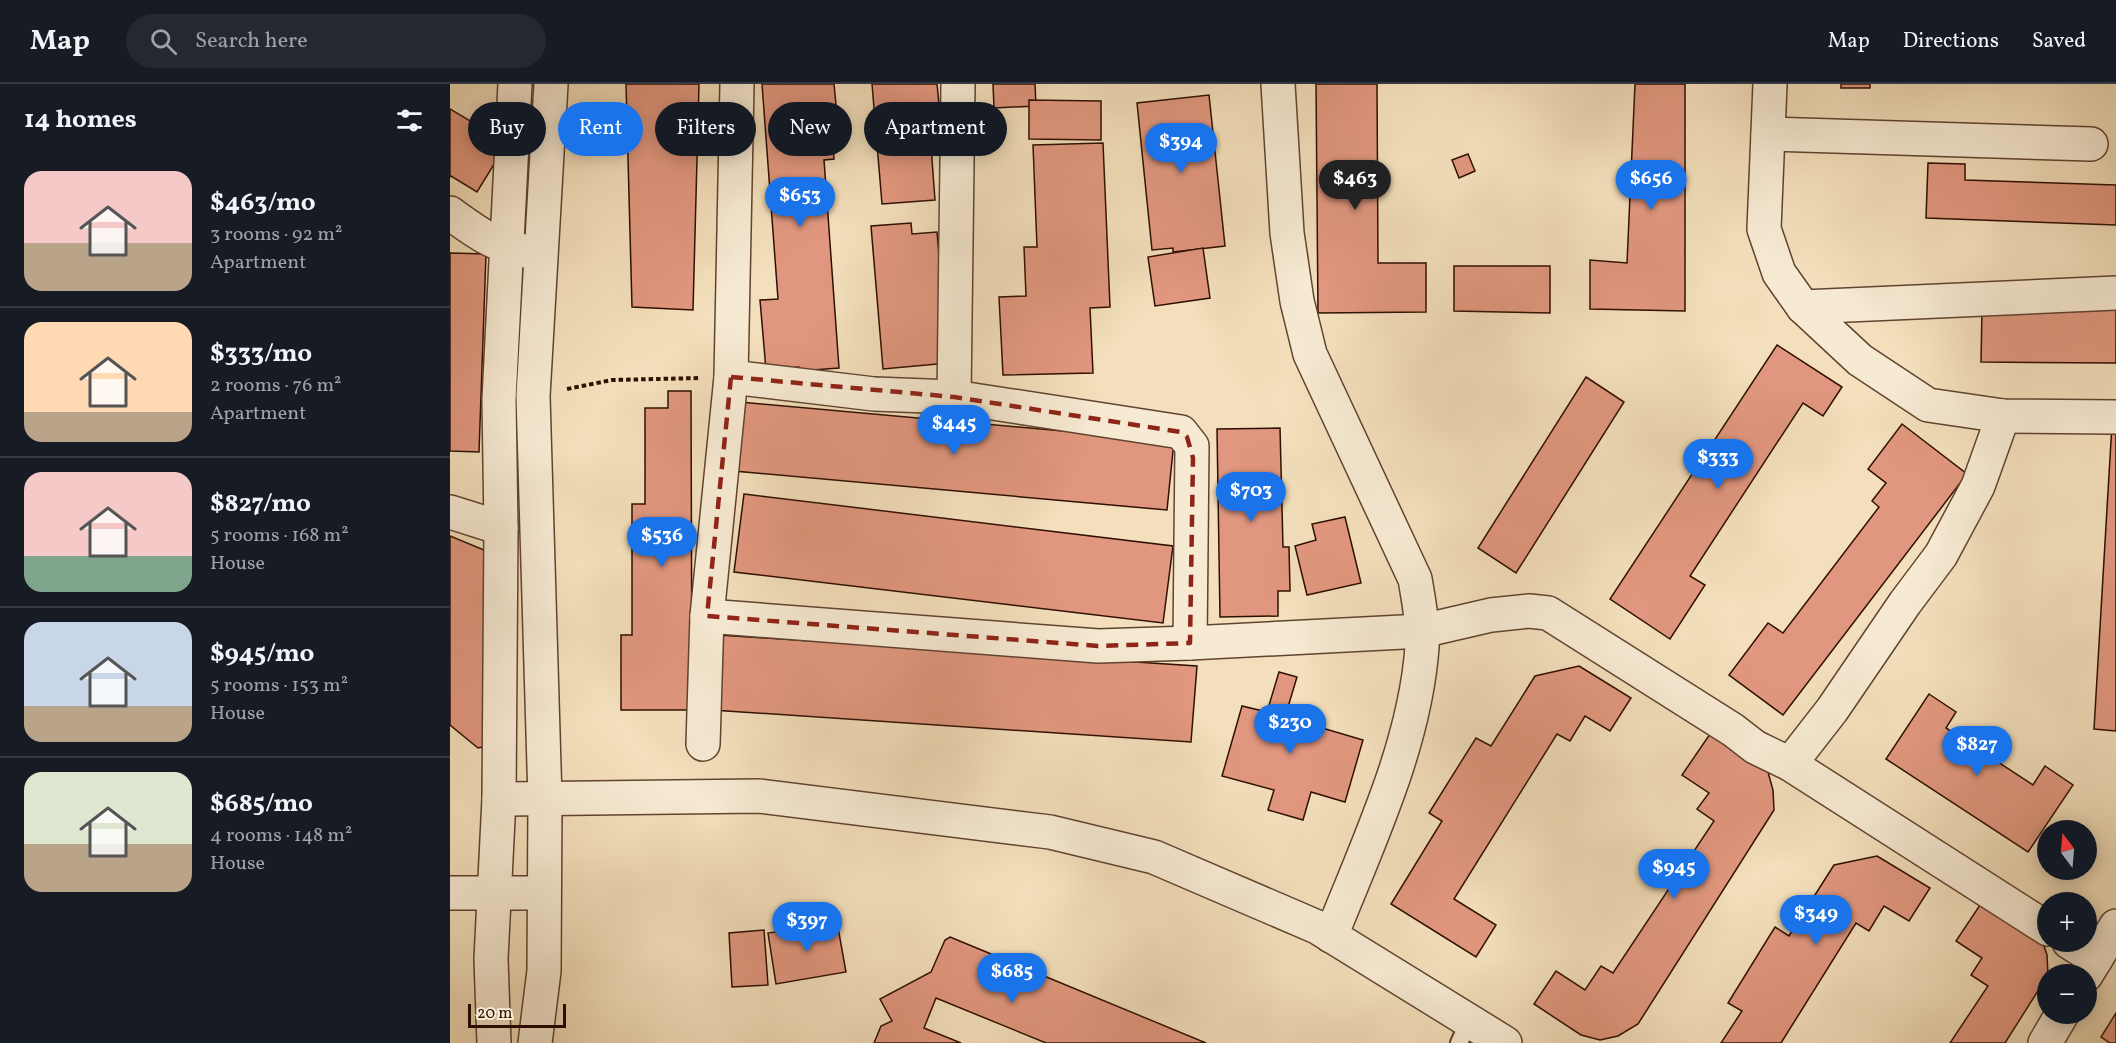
<!DOCTYPE html>
<html lang="en">
<head>
<meta charset="utf-8">
<style>
  :root { --surface:#171b24; --page:#242831; --text:#f1f3f6; --muted:#9ea1a6; --line:#363941; --accent:#1a73e8 }
  body { margin:0; font-family:Vollkorn,serif; background:var(--page); color:var(--text); height:100vh; display:flex; flex-direction:column; font-size:22px; white-space:nowrap }
  * { box-sizing:border-box; margin:0 }
  p { font-size:20px; color:var(--muted) }
  .icon { flex:none; width:33px; height:33px; fill:none; stroke:currentColor; stroke-width:2; stroke-linecap:round; stroke-linejoin:round }
  .map { position:relative; flex:1; overflow:hidden }
  .details { display:flex; flex-direction:column; background:var(--surface); width:450px }
  .details>* { flex:none }
  .banner { position:absolute; left:18px; top:18px; width:570px; height:54px; display:flex; gap:12px }
  .needle { width:39px; rotate:344deg }
  .fabs { position:absolute; left:1587px; top:736px; display:grid; gap:12px }
  .fabs a { display:grid; place-items:center; width:60px; height:60px; border-radius:50%; background:var(--surface); box-shadow:0 3px 15px #0003; font-size:30px }
  .scale { position:absolute; left:18px; bottom:15px; width:98px; box-sizing:border-box; padding-left:6px; border:3px solid #2f0f01; border-top:0; font-size:16px; line-height:21px; white-space:nowrap; color:#2f0f01; -webkit-text-stroke:4px #f7ead3; paint-order:stroke }
  .price { position:absolute; translate:-50% -51px; padding:0 14px; border-radius:21px; background:var(--accent); color:#fff; font-size:20px; line-height:39px; filter:drop-shadow(0 2px 3px #0008) }
  .price::after { content:''; position:absolute; left:50%; top:36px; width:18px; height:14px; margin-left:-9px; background:inherit; clip-path:polygon(0 0,100% 0,50% 100%) }
  .price.active { background:#222; color:#fff }
  ul { padding:0; list-style:none }
  li { display:flex; align-items:center; gap:18px; height:150px; padding:0 24px }
  li+li { border-top:2px solid var(--line) }
  li span { display:grid; place-items:center; flex:none; width:168px; height:120px; border-radius:18px; color:#555 }
  li>.icon { margin-inline-start:auto }
  span .icon { width:72px; height:72px; fill:#fffc; stroke-width:1 }
  li b { font-size:26px }
  h2 { display:flex; justify-content:space-between; align-items:center; height:72px; padding:0 24px; font-size:26px }
  .chip { padding:0 21px; border-radius:27px; background:var(--surface); box-shadow:0 3px 15px #0003; font-size:21px; line-height:54px }
  .chip.active { background:var(--accent); color:#fff }
  header { display:flex; align-items:center; gap:36px; box-sizing:border-box; height:84px; padding:0 30px; background:var(--surface); border-bottom:2px solid var(--line) }
  header strong { font-size:28px }
  nav { display:flex; gap:33px; margin-inline-start:auto; font-size:21px }
  .search { width:420px; height:54px; background:var(--page); display:flex; align-items:center; gap:15px; box-sizing:border-box; padding:0 21px; border-radius:33px; color:var(--muted); font-size:22px }
  main { display:flex; flex:1; min-height:0 }
  .map>svg:first-child { display:block }
  .building { fill:#e1977f; stroke:#2f0f01; stroke-width:1.5 }
  .lines { fill:none; stroke-linecap:round; stroke-linejoin:round }
  .service-casing { stroke:#604330; stroke-width:20 }
  .minor-casing { stroke:#604330; stroke-width:36 }
  .path { stroke:#2f0f01; stroke-width:4; stroke-dasharray:4.5 3; stroke-linecap:butt }
  .service { stroke:#f7ead3; stroke-width:16 }
  .minor { stroke:#f7ead3; stroke-width:33 }
  .marked { fill:none; stroke:#8f2418; stroke-width:4.5; stroke-dasharray:12 8; stroke-linejoin:round }
</style>
</head>
<body>
<header>
<strong>Map</strong>
<div class="search"><svg class="icon" aria-label="search" viewBox="0 0 24 24"><circle cx="10" cy="10" r="6"/><path d="M15 15l6 6"/></svg>Search here</div>
<nav><a>Map</a><a>Directions</a><a>Saved</a></nav>
</header>
<main>
<section class="details">
<h2>14 homes<svg class="icon" aria-label="filters" viewBox="0 0 24 24"><path d="M4 7h16M4 17h16"/><circle cx="9" cy="7" r="2"/><circle cx="15" cy="17" r="2"/></svg></h2>
<ul>
<li><span style="background:linear-gradient(#f6c9c9 60%,#b9a48a 0)"><svg class="icon" aria-label="home" viewBox="0 0 24 24"><path d="M3 11l9-7 9 7M6 9v11h12V9"/></svg></span><div><b>$463/mo</b><p>3 rooms · 92 m²</p><p>Apartment</p></div></li>
<li><span style="background:linear-gradient(#ffd9b3 75%,#b9a48a 0)"><svg class="icon" aria-label="home" viewBox="0 0 24 24"><path d="M3 11l9-7 9 7M6 9v11h12V9"/></svg></span><div><b>$333/mo</b><p>2 rooms · 76 m²</p><p>Apartment</p></div></li>
<li><span style="background:linear-gradient(#f6c9c9 70%,#7fa58c 0)"><svg class="icon" aria-label="home" viewBox="0 0 24 24"><path d="M3 11l9-7 9 7M6 9v11h12V9"/></svg></span><div><b>$827/mo</b><p>5 rooms · 168 m²</p><p>House</p></div></li>
<li><span style="background:linear-gradient(#c9d6e8 70%,#b9a48a 0)"><svg class="icon" aria-label="home" viewBox="0 0 24 24"><path d="M3 11l9-7 9 7M6 9v11h12V9"/></svg></span><div><b>$945/mo</b><p>5 rooms · 153 m²</p><p>House</p></div></li>
<li><span style="background:linear-gradient(#dfe7d0 60%,#b9a48a 0)"><svg class="icon" aria-label="home" viewBox="0 0 24 24"><path d="M3 11l9-7 9 7M6 9v11h12V9"/></svg></span><div><b>$685/mo</b><p>4 rooms · 148 m²</p><p>House</p></div></li>
</ul>
</section>
<div class="map">
<svg width="1666" height="959" viewBox="0 0 1666 959">
  <rect width="100%" height="100%" fill="#f3dfbb"/>
  <filter id="stains"><feTurbulence type="fractalNoise" baseFrequency=".00333" numOctaves="4"/><feColorMatrix values="0 0 0 0 .2 0 0 0 0 .09 0 0 0 0 .02 0 0 0 .5 -.17"/></filter>
  <radialGradient id="worn" r=".72"><stop offset=".6" stop-color="#630" stop-opacity="0"/><stop offset="1" stop-color="#630" stop-opacity=".3"/></radialGradient>
  <!-- building -->
  <g class="building">
    <path d="M 176,0 L 249,0 L 243,226 L 182,223 Z"/>
    <path d="M 312,0 L 384,0 L 386,21 L 380,22 L 384,75 L 374,76 L 389,284 L 349,287 L 349,283 L 316,286 L 310,216 L 328,215 Z"/>
    <path d="M 422,0 L 487,0 L 493,61 L 481,62 L 485,116 L 432,120 Z"/>
    <path d="M 543,0 L 585,0 L 586,22 L 544,24 Z"/>
    <path d="M 866,0 L 927,0 L 928,179 L 976,179 L 976,228 L 868,229 Z"/>
    <path d="M 1185,0 L 1235,0 L 1235,227 L 1140,225 L 1140,176 L 1177,179 Z"/>
    <rect x="1391" y="0" width="29" height="4"/>
    <path d="M 759,11 L 775,162 L 723,168 L 723,164 L 702,166 L 687,19 Z"/>
    <path d="M 579,16 L 651,17 L 651,56 L 579,55 Z"/>
    <path d="M 0,25 L 57,59 L 27,108 L 1,92 L 0,93 Z"/>
    <path d="M 653,59 L 660,223 L 640,224 L 643,289 L 553,291 L 549,213 L 576,212 L 574,163 L 587,163 L 583,61 Z"/>
    <path d="M 1018,70 L 1025,87 L 1009,94 L 1002,76 Z"/>
    <path d="M 1478,79 L 1515,80 L 1515,96 L 1666,101 L 1666,141 L 1476,134 Z"/>
    <path d="M 461,139 L 462,150 L 487,148 L 498,279 L 433,285 L 421,142 Z"/>
    <path d="M 753,164 L 760,214 L 705,222 L 698,173 Z"/>
    <path d="M 0,169 L 36,170 L 29,368 L 0,367 Z"/>
    <path d="M 1004,182 L 1100,182 L 1100,229 L 1004,227 Z"/>
    <path d="M 1532,225 L 1666,226 L 1666,279 L 1531,278 Z"/>
    <path d="M 1327,261 L 1392,303 L 1373,332 L 1353,319 L 1240,492 L 1255,501 L 1220,555 L 1160,515 Z"/>
    <path d="M 1136,293 L 1174,318 L 1066,489 L 1028,464 Z"/>
    <path d="M 218,307 L 241,307 L 242,626 L 171,626 L 171,551 L 182,551 L 182,420 L 195,420 L 195,324 L 218,324 Z"/>
    <path d="M 290,318 L 724,357 L 717,426 L 284,387 Z"/>
    <path d="M 1452,340 L 1517,390 L 1333,631 L 1279,591 L 1318,539 L 1333,549 L 1429,423 L 1422,417 L 1436,399 L 1418,385 Z"/>
    <path d="M 1662,340 L 1666,340 L 1666,647 L 1644,645 Z"/>
    <path d="M 830,344 L 833,463 L 839,463 L 840,507 L 828,507 L 828,532 L 770,533 L 767,345 Z"/>
    <path d="M 294,410 L 723,462 L 713,539 L 284,488 Z"/>
    <path d="M 895,433 L 911,499 L 857,511 L 845,462 L 866,456 L 862,440 Z"/>
    <path d="M 0,452 L 46,471 L 42,661 L 28,664 L 0,641 Z"/>
    <path d="M 268,551 L 747,582 L 741,658 L 262,626 Z"/>
    <path d="M 1129,582 L 1181,614 L 1160,647 L 1135,632 L 1120,657 L 1107,650 L 1004,815 L 1046,841 L 1026,873 L 941,820 L 992,737 L 979,729 L 1026,654 L 1041,662 L 1085,592 Z"/>
    <path d="M 829,588 L 847,593 L 835,633 L 913,656 L 895,718 L 861,708 L 853,736 L 818,726 L 824,706 L 772,692 L 792,622 L 817,628 Z"/>
    <path d="M 1479,610 L 1506,628 L 1496,644 L 1583,701 L 1595,682 L 1623,701 L 1578,768 L 1436,675 Z"/>
    <path d="M 1260,650 L 1318,688 L 1323,706 L 1324,726 L 1188,940 L 1168,952 L 1150,956 L 1131,951 L 1084,920 L 1106,887 L 1135,906 L 1151,882 L 1163,889 L 1264,737 L 1247,725 L 1259,709 L 1232,691 Z"/>
    <path d="M 1427,772 L 1480,804 L 1459,837 L 1434,822 L 1419,847 L 1406,839 L 1331,959 L 1271,959 L 1292,927 L 1278,919 L 1325,843 L 1339,852 L 1384,781 Z"/>
    <path d="M 1534,815 L 1591,853 L 1597,871 L 1598,891 L 1555,959 L 1500,959 L 1538,902 L 1521,891 L 1532,874 L 1506,857 Z"/>
    <path d="M 387,838 L 396,888 L 326,900 L 318,849 Z"/>
    <path d="M 314,846 L 318,901 L 282,903 L 279,849 Z"/>
    <path d="M 500,853 L 756,959 L 596,959 L 486,914 L 474,944 L 511,959 L 424,959 L 431,942 L 442,937 L 430,915 L 481,888 L 495,856 Z"/>
    <path d="M 1666,929 L 1666,959 L 1660,959 L 1651,953 Z"/>
  </g>
  <g class="lines">
    <defs>
      <path id="service" d="M 1009,959 L 1019,937"/>
      <g id="minor">
        <path d="M 828,0 L 837,149 L 847,217 L 860,270 L 965,495 C 969,518 973,540 972,563 C 965,662 917,761 881,852"/>
        <path d="M 1320,0 L 1314,145 L 1329,189 L 1353,223 L 1410,276 L 1478,321 L 1553,332 L 1666,333"/>
        <path d="M 1318,50 L 1641,60"/>
        <path d="M 0,129 C 23,146 46,163 75,167"/>
        <path d="M 1353,223 L 1666,209"/>
        <path d="M 281,293 L 424,310 L 504,313 L 731,348 L 742,362 L 740,559"/>
        <path d="M 504,313 L 508,0"/>
        <path d="M 0,428 L 51,444"/>
        <path d="M 257,532 L 648,562 L 740,559 L 972,547 L 1041,531 L 1079,527 L 1098,529 L 1283,646 L 1305,663 L 1340,680 L 1598,845"/>
        <path d="M 253,660 L 257,532 L 281,293 L 287,0"/>
        <path d="M 1340,680 L 1382,626 L 1455,519 L 1491,471 L 1528,402 L 1553,332"/>
        <path d="M 49,715 L 309,712 L 600,748 L 704,773 L 867,843 L 1055,959"/>
        <path d="M 0,809 L 93,809"/>
        <path d="M 1619,858 L 1646,875"/>
        <path d="M 1636,891 L 1666,842"/>
        <path d="M 44,959 L 41,875 L 49,715 L 51,444 L 49,315 L 65,0"/>
        <path d="M 85,959 L 94,887 L 95,716 L 83,312 L 101,0"/>
        <path d="M 1595,959 L 1612,930"/>
      </g>
    </defs>
    <!-- service casing -->
    <use href="#service" class="service-casing"/>
    <!-- minor casing -->
    <use href="#minor" class="minor-casing"/>
    <!-- path -->
    <path class="path" d="M 117,305 L 162,296 L 250,294"/>
    <!-- service -->
    <use href="#service" class="service"/>
    <!-- minor -->
    <use href="#minor" class="minor"/>
  </g>
  <!-- marked area -->
  <path class="marked" d="M 281,293 L 504,313 L 731,348 L 737,353 L 743,374 L 740,559 L 648,562 L 257,532 Z"/>
  <rect width="100%" height="100%" filter="url(#stains)"/>
  <rect width="100%" height="100%" fill="url(#worn)"/>
</svg>
<div class="fabs">
<a><svg class="needle" viewBox="-14 -14 28 28"><path d="M0-13l5 13h-10z" fill="#e53935"/><path d="M0 13l5-13h-10z" fill="#9ea1a6"/></svg></a>
<a>+</a>
<a>−</a>
</div>
<div class="scale">20 m</div>
<b class="price" style="left:731px;top:90px">$394</b>
<b class="price active" style="left:905px;top:127px">$463</b>
<b class="price" style="left:1201px;top:127px">$656</b>
<b class="price" style="left:350px;top:144px">$653</b>
<b class="price" style="left:504px;top:372px">$445</b>
<b class="price" style="left:1268px;top:406px">$333</b>
<b class="price" style="left:801px;top:439px">$703</b>
<b class="price" style="left:212px;top:484px">$536</b>
<b class="price" style="left:840px;top:671px">$230</b>
<b class="price" style="left:1527px;top:693px">$827</b>
<b class="price" style="left:1224px;top:816px">$945</b>
<b class="price" style="left:1366px;top:862px">$349</b>
<b class="price" style="left:357px;top:869px">$397</b>
<b class="price" style="left:562px;top:920px">$685</b>
<div class="banner">
<a class="chip">Buy</a>
<a class="chip active">Rent</a>
<a class="chip">Filters</a>
<a class="chip">New</a>
<a class="chip">Apartment</a>
</div>
</div>
</main>
</body>
</html>
